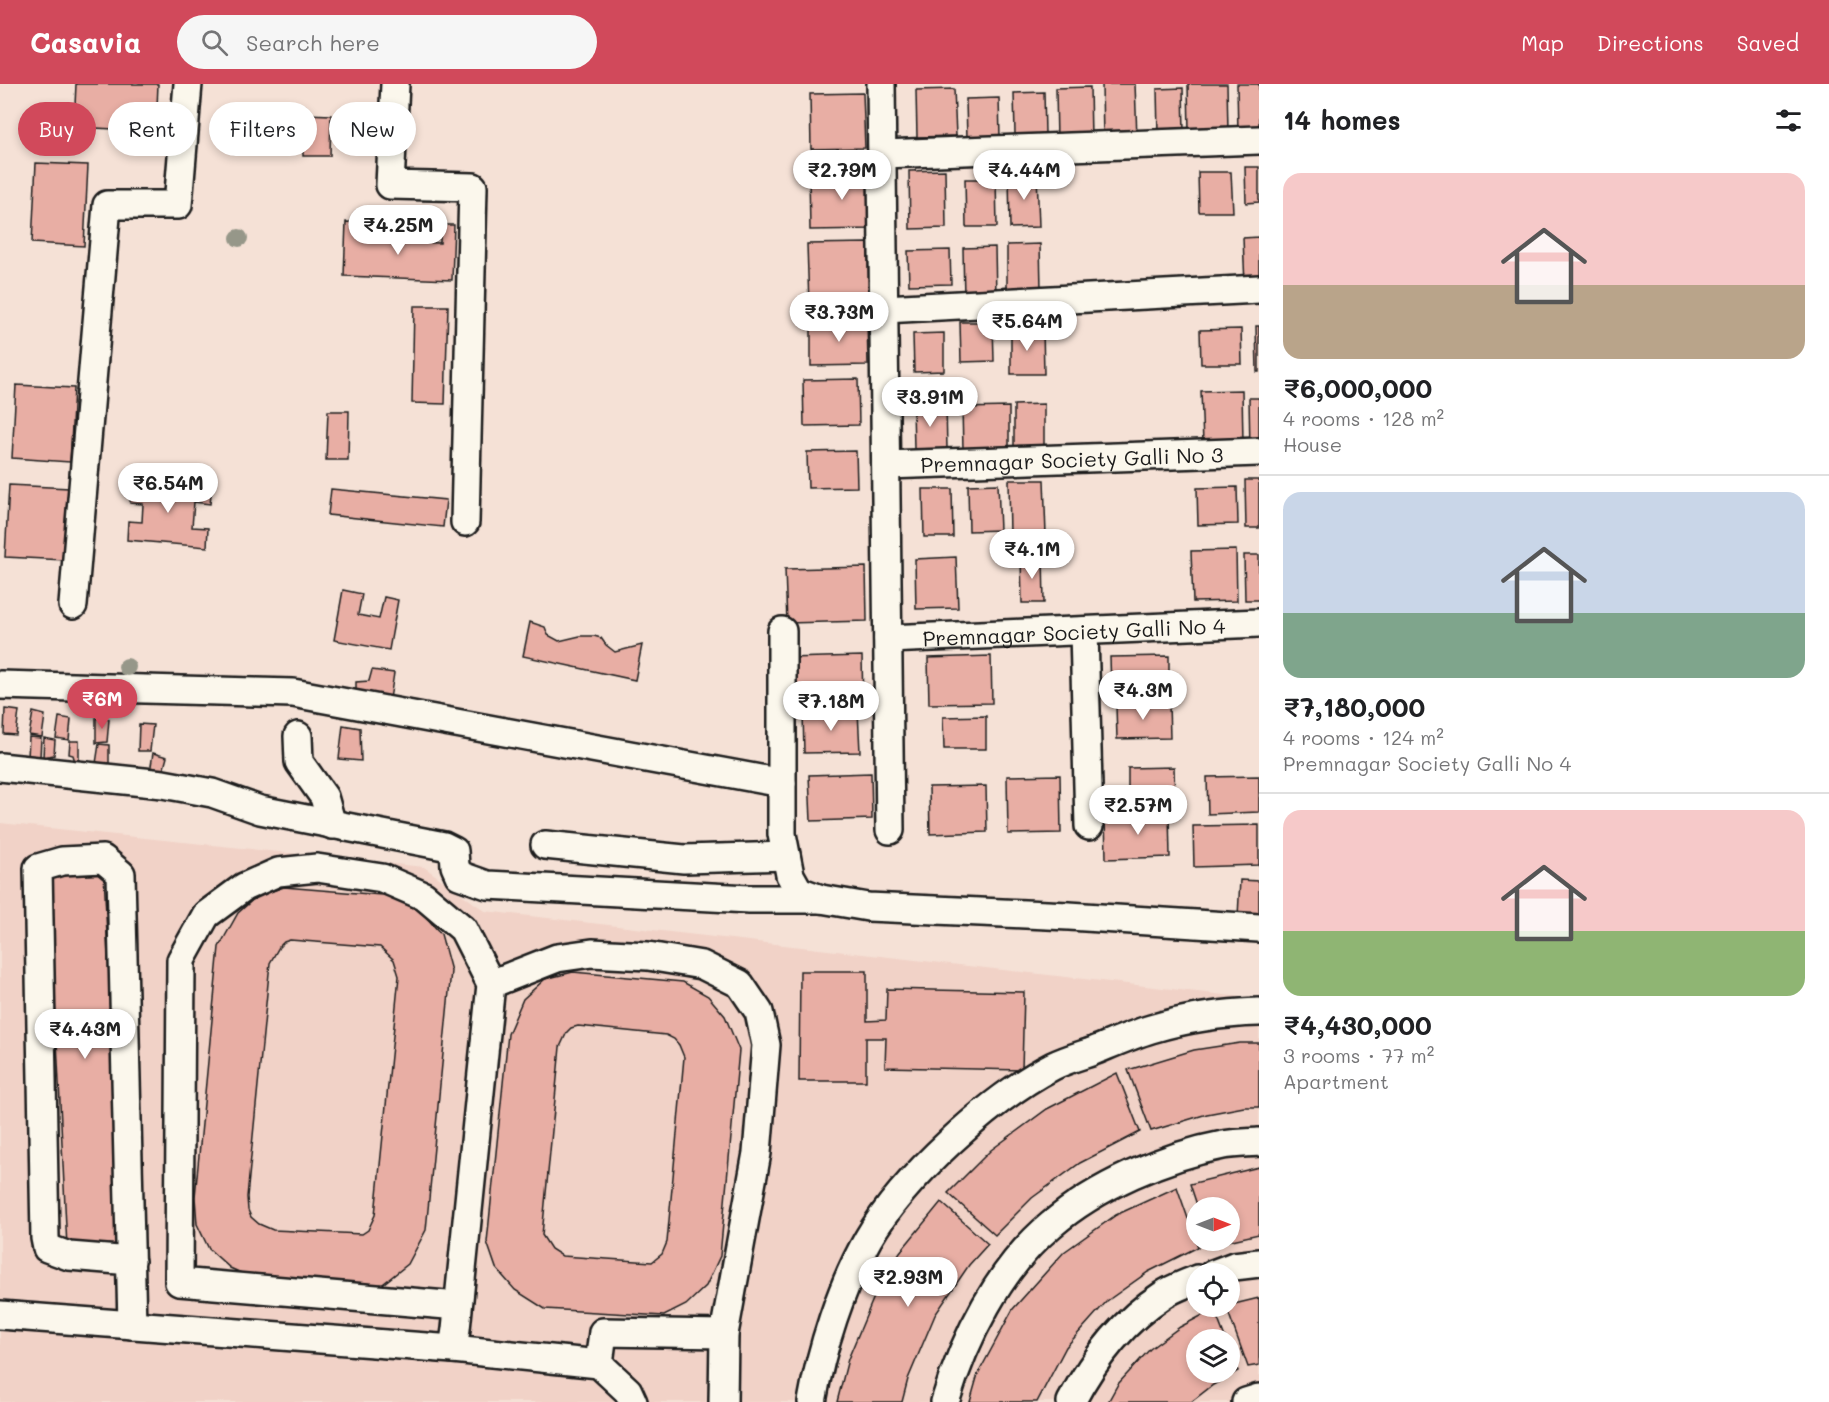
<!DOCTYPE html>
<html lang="en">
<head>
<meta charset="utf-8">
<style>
  :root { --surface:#fff; --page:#f6f6f6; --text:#202124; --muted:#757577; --line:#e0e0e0; --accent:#d1495b }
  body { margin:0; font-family:Mali,sans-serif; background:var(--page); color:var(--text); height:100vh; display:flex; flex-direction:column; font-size:22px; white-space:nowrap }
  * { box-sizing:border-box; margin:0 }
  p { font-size:20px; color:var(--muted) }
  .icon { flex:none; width:33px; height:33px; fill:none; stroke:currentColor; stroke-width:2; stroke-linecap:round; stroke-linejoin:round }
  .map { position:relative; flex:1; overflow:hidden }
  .sheet { display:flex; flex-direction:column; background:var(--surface); width:570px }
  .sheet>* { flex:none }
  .top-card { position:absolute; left:18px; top:18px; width:570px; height:54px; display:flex; gap:12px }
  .needle { width:39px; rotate:90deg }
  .tools { position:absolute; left:1186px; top:1113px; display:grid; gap:12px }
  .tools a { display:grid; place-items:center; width:54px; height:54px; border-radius:50%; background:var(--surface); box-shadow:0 3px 9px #0003; font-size:30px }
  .price { position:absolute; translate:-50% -51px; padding:0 14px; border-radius:21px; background:#fff; color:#222; font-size:20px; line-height:39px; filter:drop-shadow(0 2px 3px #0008) }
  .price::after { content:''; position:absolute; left:50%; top:36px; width:18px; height:14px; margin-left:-9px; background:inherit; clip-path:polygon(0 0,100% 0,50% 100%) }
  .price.active { background:var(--accent); color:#fff }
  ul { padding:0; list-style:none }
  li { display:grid; align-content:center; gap:12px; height:318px; padding:0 24px }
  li+li { border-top:2px solid var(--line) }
  li span { display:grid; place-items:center; height:186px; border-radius:18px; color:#555 }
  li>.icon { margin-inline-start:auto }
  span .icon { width:108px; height:108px; fill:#fffc; stroke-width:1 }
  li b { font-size:26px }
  h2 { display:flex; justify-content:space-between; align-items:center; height:72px; padding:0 24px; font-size:26px }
  .chip { padding:0 21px; border-radius:27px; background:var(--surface); box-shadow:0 3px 9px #0003; font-size:21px; line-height:54px }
  .chip.active { background:var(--accent); color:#fff }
  header { display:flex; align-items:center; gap:36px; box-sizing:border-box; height:84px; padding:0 30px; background:var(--accent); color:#fff }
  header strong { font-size:28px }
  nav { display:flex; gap:33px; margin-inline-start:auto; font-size:21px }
  .search { width:420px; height:54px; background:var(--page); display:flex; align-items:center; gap:15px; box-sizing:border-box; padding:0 21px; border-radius:33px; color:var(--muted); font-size:22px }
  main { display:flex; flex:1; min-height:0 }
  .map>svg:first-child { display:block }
  .built { fill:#f1d2c7; fill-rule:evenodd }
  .building { fill:#e8aea4; stroke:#1c1c1c; stroke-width:1.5; fill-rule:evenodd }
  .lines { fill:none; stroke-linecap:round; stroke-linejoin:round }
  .minor-casing { stroke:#1c1c1c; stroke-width:32 }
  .minor { stroke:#fbf7ec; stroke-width:27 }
  .tree { fill:#969789 }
  .labels { text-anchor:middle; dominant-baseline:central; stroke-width:4.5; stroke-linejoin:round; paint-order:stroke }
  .street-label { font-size:21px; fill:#1c1c1c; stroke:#fbf7ec }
</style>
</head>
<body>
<header>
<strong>Casavia</strong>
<div class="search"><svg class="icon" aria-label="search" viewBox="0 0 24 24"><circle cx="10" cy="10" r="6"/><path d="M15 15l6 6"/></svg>Search here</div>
<nav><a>Map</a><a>Directions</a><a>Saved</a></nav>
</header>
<main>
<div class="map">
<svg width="1259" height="1318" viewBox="0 0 1259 1318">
  <rect width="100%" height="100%" fill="#f5e1d6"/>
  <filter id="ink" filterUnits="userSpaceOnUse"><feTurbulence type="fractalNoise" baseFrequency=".0167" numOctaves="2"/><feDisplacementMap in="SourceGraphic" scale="12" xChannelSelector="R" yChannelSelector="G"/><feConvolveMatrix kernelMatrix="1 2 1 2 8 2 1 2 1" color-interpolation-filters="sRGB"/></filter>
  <g filter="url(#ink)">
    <!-- built -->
    <path class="built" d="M 0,739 L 424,783 L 485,827 L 1259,915 L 1259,1318 L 0,1318 ZM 1197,1124 L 1230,1124 L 1230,1156 L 1197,1156 ZM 1197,1190 L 1230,1190 L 1230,1222 L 1197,1222 ZM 1197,1256 L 1230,1256 L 1230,1288 L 1197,1288 Z"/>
    <!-- building -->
    <g class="building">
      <path d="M 76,0 L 158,0 L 156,47 L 74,43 Z"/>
      <path d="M 1102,0 L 1135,0 L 1137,54 L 1103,55 Z"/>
      <path d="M 1188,0 L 1227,0 L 1228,48 L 1189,48 Z"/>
      <path d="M 1237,0 L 1259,0 L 1259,49 L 1238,50 Z"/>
      <path d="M 1090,3 L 1091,55 L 1057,56 L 1056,4 Z"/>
      <path d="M 1183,4 L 1184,49 L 1158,50 L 1157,5 Z"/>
      <path d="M 954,5 L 956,52 L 917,53 L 916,6 Z"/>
      <path d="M 1044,8 L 1045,50 L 1015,50 L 1014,9 Z"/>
      <path d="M 863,9 L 865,64 L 811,65 L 810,10 Z"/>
      <path d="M 999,14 L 1000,54 L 967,55 L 966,15 Z"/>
      <path d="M 260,21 L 305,22 L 305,30 L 331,31 L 330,72 L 303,72 L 303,53 L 256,51 L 256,70 L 233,69 L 234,28 L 259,28 Z"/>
      <path d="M 36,79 L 88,81 L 84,162 L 32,159 Z"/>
      <path d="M 1245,83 L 1259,83 L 1259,118 L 1246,119 Z"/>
      <path d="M 945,86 L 946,144 L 910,145 L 909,87 Z"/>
      <path d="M 874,87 L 875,145 L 810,146 L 809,89 Z"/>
      <path d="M 1198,88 L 1231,88 L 1233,128 L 1199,128 Z"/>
      <path d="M 1037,90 L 1039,143 L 1010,144 L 1009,91 Z"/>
      <path d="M 965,95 L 996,95 L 997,143 L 966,143 Z"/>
      <path d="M 346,138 L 364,139 L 363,156 L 440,159 L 440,141 L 454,141 L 452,196 L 344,192 Z"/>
      <path d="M 1259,153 L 1259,201 L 1245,201 L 1243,154 Z"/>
      <path d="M 868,159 L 869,219 L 809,221 L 807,160 Z"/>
      <path d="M 1040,160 L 1041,205 L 1007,205 L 1007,161 Z"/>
      <path d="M 995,163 L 996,213 L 964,214 L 963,164 Z"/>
      <path d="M 950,166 L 951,200 L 909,201 L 908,167 Z"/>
      <path d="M 414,222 L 448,222 L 445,320 L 412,319 Z"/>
      <path d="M 867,235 L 868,281 L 811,282 L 811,236 Z"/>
      <path d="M 960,238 L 993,238 L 994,277 L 961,278 Z"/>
      <path d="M 1256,242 L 1259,242 L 1259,288 L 1257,288 Z"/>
      <path d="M 1043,245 L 1044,290 L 1011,290 L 1011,246 Z"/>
      <path d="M 1241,245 L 1242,280 L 1201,280 L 1200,246 Z"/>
      <path d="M 944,249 L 944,287 L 914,288 L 913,250 Z"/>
      <path d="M 858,295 L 859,341 L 804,342 L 803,296 Z"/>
      <path d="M 16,301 L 74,304 L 70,378 L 12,374 Z"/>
      <path d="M 1242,306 L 1243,359 L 1203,359 L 1201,307 Z"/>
      <path d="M 1249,314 L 1259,314 L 1259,364 L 1250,365 Z"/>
      <path d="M 1044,320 L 1044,363 L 1014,364 L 1014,321 Z"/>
      <path d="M 946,322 L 947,365 L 914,365 L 913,323 Z"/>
      <path d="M 1009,323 L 1009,365 L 963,365 L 962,324 Z"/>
      <path d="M 328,327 L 349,327 L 348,376 L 326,376 Z"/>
      <path d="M 856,367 L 857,403 L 808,404 L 807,368 Z"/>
      <path d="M 132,394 L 159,397 L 158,405 L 189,407 L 190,399 L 212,401 L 210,420 L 194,418 L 192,443 L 208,444 L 207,463 L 127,456 L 128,437 L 142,438 L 143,420 L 130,419 Z"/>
      <path d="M 1009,396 L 1044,396 L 1046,451 L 1010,451 Z"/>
      <path d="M 1245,396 L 1259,396 L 1259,444 L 1246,444 Z"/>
      <path d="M 998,400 L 1000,446 L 969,447 L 968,401 Z"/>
      <path d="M 9,401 L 69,404 L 65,476 L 5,473 Z"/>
      <path d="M 1237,403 L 1238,440 L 1198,441 L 1197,404 Z"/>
      <path d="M 331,405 L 446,416 L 443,443 L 328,431 Z"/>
      <path d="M 923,405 L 952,405 L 953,453 L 924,453 Z"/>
      <path d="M 1236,466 L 1237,517 L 1193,518 L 1191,467 Z"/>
      <path d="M 1244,471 L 1259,471 L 1259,516 L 1245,516 Z"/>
      <path d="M 956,473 L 958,524 L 916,525 L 915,475 Z"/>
      <path d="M 1021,473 L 1043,473 L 1044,519 L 1022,519 Z"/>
      <path d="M 866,483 L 867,537 L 787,539 L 785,485 Z"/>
      <path d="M 343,506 L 362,510 L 358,531 L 379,535 L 384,513 L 398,516 L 389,566 L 334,556 Z"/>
      <path d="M 530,538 L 545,543 L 548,551 L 559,557 L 580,552 L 594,552 L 601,554 L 606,561 L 615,568 L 642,561 L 635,596 L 523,572 Z"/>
      <path d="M 862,572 L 863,621 L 789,623 L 788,574 Z"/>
      <path d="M 991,572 L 992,619 L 929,620 L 928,574 Z"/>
      <path d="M 1169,572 L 1169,604 L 1111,605 L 1110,573 Z"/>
      <path d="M 372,586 L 394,589 L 390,615 L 356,610 L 356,598 L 369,597 Z"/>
      <path d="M 1169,620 L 1170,654 L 1117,655 L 1116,621 Z"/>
      <path d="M 5,625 L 19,627 L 16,651 L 4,650 Z"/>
      <path d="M 858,627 L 860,668 L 804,669 L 803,628 Z"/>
      <path d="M 33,628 L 45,631 L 42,653 L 29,651 Z"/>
      <path d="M 986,632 L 986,665 L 944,665 L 943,633 Z"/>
      <path d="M 59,633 L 71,635 L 69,656 L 56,654 Z"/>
      <path d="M 96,634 L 109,635 L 107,658 L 96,659 Z"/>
      <path d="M 139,640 L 153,641 L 150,667 L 138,667 Z"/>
      <path d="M 343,641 L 360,644 L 361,677 L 339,675 Z"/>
      <path d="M 29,653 L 41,654 L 40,673 L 28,674 Z"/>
      <path d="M 44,654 L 55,656 L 54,671 L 43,673 Z"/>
      <path d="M 70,657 L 79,657 L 79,680 L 76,681 L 73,671 L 69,670 Z"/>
      <path d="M 99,660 L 109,661 L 109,689 L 95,686 Z"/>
      <path d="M 153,669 L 167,673 L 161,695 L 149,695 Z"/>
      <path d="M 1174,683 L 1175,721 L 1128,722 L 1128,684 Z"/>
      <path d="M 871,689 L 872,735 L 811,737 L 809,691 Z"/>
      <path d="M 1060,691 L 1061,749 L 1008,750 L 1007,692 Z"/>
      <path d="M 1259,692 L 1259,728 L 1208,730 L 1207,693 Z"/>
      <path d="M 986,702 L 987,748 L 930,750 L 929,703 Z"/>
      <path d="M 1169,729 L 1170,773 L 1106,775 L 1105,731 Z"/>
      <path d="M 1259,741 L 1259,781 L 1194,783 L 1193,742 Z"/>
      <path d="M 104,790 L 122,1160 L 67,1163 L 49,792 Z"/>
      <path d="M 1240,796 L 1259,797 L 1259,834 L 1238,832 Z"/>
      <path d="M 284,803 L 394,812 L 419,825 L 441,850 L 451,887 L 426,1146 L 408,1180 L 379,1203 L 260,1197 L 230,1184 L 209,1165 L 197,1140 L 195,1113 L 219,863 L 238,829 L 257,812 ZM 290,856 L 380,863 L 394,876 L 399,892 L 375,1131 L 368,1146 L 362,1150 L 273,1146 L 259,1140 L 251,1133 L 248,1126 L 247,1113 L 270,879 L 279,863 L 284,858 Z"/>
      <path d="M 800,887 L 867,887 L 867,937 L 886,936 L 887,905 L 1024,908 L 1022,986 L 885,983 L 886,954 L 866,954 L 866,997 L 799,997 Z"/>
      <path d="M 573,888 L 683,898 L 708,912 L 725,932 L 739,966 L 720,1172 L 706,1202 L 686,1221 L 664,1232 L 545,1225 L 515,1206 L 496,1184 L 487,1158 L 508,950 L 523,915 L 545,895 ZM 578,942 L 666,951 L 674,955 L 679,961 L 684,973 L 667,1158 L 662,1170 L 652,1178 L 562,1172 L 551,1165 L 542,1151 L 560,963 L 567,948 L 571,944 Z"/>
      <path d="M 1240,959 L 1259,959 L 1259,1023 L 1244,1023 L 1207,1030 L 1151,1047 L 1128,986 L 1194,966 Z"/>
      <path d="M 1117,989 L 1140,1048 L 1080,1079 L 1032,1114 L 995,1151 L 948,1109 L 991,1066 L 1047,1025 Z"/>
      <path d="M 1259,1083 L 1259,1150 L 1210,1161 L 1209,1156 L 1230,1156 L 1230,1124 L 1198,1124 L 1190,1100 Z"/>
      <path d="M 1177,1103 L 1198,1163 L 1148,1188 L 1107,1217 L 1066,1263 L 1037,1318 L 970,1318 L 978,1290 L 1013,1225 L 1064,1168 L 1116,1131 Z"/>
      <path d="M 941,1118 L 988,1160 L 969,1181 L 935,1231 L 908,1295 L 902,1318 L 837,1318 L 848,1275 L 879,1201 L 900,1168 Z"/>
      <path d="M 1259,1214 L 1259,1281 L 1248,1283 L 1226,1222 Z"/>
      <path d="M 1214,1225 L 1226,1256 L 1197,1256 L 1197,1288 L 1230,1288 L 1230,1267 L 1238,1287 L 1213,1301 L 1191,1318 L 1108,1318 L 1118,1300 L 1150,1265 L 1180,1243 Z"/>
    </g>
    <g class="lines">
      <defs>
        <g id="minor">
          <path d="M 395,0 L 390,101 L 473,103 L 465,438"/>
          <path d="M 881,0 L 890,746"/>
          <path d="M 882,70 L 1259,56"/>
          <path d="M 884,225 L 1259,205"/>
          <path id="s1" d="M 886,381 L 1259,368"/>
          <path d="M 73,521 L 107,121 L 178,121 L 188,0"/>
          <path d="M 782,547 L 782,750 L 790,791 L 799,807 L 821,815 L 868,823 L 1069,832 L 1259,844"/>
          <path d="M 1084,547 L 1089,742"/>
          <path id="s2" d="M 888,555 L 1259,539"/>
          <path d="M 0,601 L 293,609 L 782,699"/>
          <path d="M 298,652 L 299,678 L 324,713 L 332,741"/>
          <path d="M 0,683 L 163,700 L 212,709 L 260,726 L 444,762 L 454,767 L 455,782 L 459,791 L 487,801 L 749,815 L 821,815"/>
          <path d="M 545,761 L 684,775 L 786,772"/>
          <path d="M 491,900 L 557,874 L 592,869 L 648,872 L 702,881 L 740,900 L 759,928 L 766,961 L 757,1069 L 724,1250 L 723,1318"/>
          <path d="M 131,1177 L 69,1172 L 47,1164 L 45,1154 L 38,784 L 62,777 L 103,775 L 121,790 L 132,1241"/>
          <path d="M 1213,1190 L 1234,1182 L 1259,1179"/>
          <path d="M 0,1231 L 453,1265 L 599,1280 L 628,1307 L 633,1318"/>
          <path d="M 453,1265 L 456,1245 L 491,900 L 463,845 L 424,812 L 382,794 L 317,784 L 278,788 L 244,803 L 206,831 L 181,876 L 179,1198 L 458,1222"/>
          <path d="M 599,1280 L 603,1248 L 724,1250"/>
          <path d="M 812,1318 C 821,1265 841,1202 868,1155 C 903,1094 991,1014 1053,982 C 1065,976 1079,972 1091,968 C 1111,960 1131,951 1151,945 C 1184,935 1225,929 1259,928"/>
          <path d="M 945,1318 C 964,1255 999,1184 1051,1141 C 1096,1102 1165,1072 1223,1061 C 1235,1059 1247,1059 1259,1058"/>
          <path d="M 1071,1318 C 1093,1276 1123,1237 1163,1211 C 1173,1204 1186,1200 1197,1195"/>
          <path d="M 1246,1318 L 1259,1314"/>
        </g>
      </defs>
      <!-- minor casing -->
      <use href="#minor" class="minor-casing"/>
      <!-- minor -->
      <use href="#minor" class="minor"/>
    </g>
    <!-- trees -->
    <g class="tree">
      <circle cx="239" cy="154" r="9"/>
      <circle cx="127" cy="583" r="9"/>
    </g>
  </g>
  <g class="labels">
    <!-- street labels -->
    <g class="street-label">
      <text stroke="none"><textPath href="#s1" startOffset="186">Premnagar Society Galli No 3</textPath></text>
      <text stroke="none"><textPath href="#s2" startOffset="186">Premnagar Society Galli No 4</textPath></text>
    </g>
  </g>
</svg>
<div class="tools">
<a><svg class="needle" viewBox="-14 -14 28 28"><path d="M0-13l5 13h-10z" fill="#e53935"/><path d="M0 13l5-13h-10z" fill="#757577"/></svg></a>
<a><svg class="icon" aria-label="locate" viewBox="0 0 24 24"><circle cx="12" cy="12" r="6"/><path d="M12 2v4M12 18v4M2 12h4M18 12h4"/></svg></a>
<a><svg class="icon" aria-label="layers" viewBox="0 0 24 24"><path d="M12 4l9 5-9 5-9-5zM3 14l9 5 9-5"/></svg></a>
</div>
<b class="price" style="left:842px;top:117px">₹2.79M</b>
<b class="price" style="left:1024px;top:117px">₹4.44M</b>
<b class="price" style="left:398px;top:172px">₹4.25M</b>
<b class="price" style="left:839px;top:259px">₹3.73M</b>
<b class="price" style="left:1027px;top:268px">₹5.64M</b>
<b class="price" style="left:930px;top:344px">₹3.91M</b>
<b class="price" style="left:168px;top:430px">₹6.54M</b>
<b class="price" style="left:1032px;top:496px">₹4.1M</b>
<b class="price" style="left:1143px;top:637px">₹4.3M</b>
<b class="price active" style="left:102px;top:646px">₹6M</b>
<b class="price" style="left:831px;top:648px">₹7.18M</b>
<b class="price" style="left:1138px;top:752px">₹2.57M</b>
<b class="price" style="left:85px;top:976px">₹4.43M</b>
<b class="price" style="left:908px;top:1224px">₹2.93M</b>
<div class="top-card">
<a class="chip active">Buy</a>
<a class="chip">Rent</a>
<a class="chip">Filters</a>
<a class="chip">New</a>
</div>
</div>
<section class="sheet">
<h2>14 homes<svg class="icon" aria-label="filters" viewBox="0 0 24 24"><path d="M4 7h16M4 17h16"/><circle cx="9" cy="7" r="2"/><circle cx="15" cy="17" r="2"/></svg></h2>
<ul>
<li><span style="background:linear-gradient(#f6c9c9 60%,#b9a48a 0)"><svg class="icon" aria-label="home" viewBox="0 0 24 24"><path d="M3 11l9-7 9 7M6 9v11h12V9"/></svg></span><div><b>₹6,000,000</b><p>4 rooms · 128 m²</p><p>House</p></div></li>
<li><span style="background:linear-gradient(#c9d6e8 65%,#7fa58c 0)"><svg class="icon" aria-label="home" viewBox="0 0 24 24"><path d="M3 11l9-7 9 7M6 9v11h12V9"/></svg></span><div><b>₹7,180,000</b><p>4 rooms · 124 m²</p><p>Premnagar Society Galli No 4</p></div></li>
<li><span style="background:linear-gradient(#f6c9c9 65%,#8fb573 0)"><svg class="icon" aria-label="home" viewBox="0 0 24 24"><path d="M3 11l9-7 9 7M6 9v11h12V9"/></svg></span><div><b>₹4,430,000</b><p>3 rooms · 77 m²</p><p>Apartment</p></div></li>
</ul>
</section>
</main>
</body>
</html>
